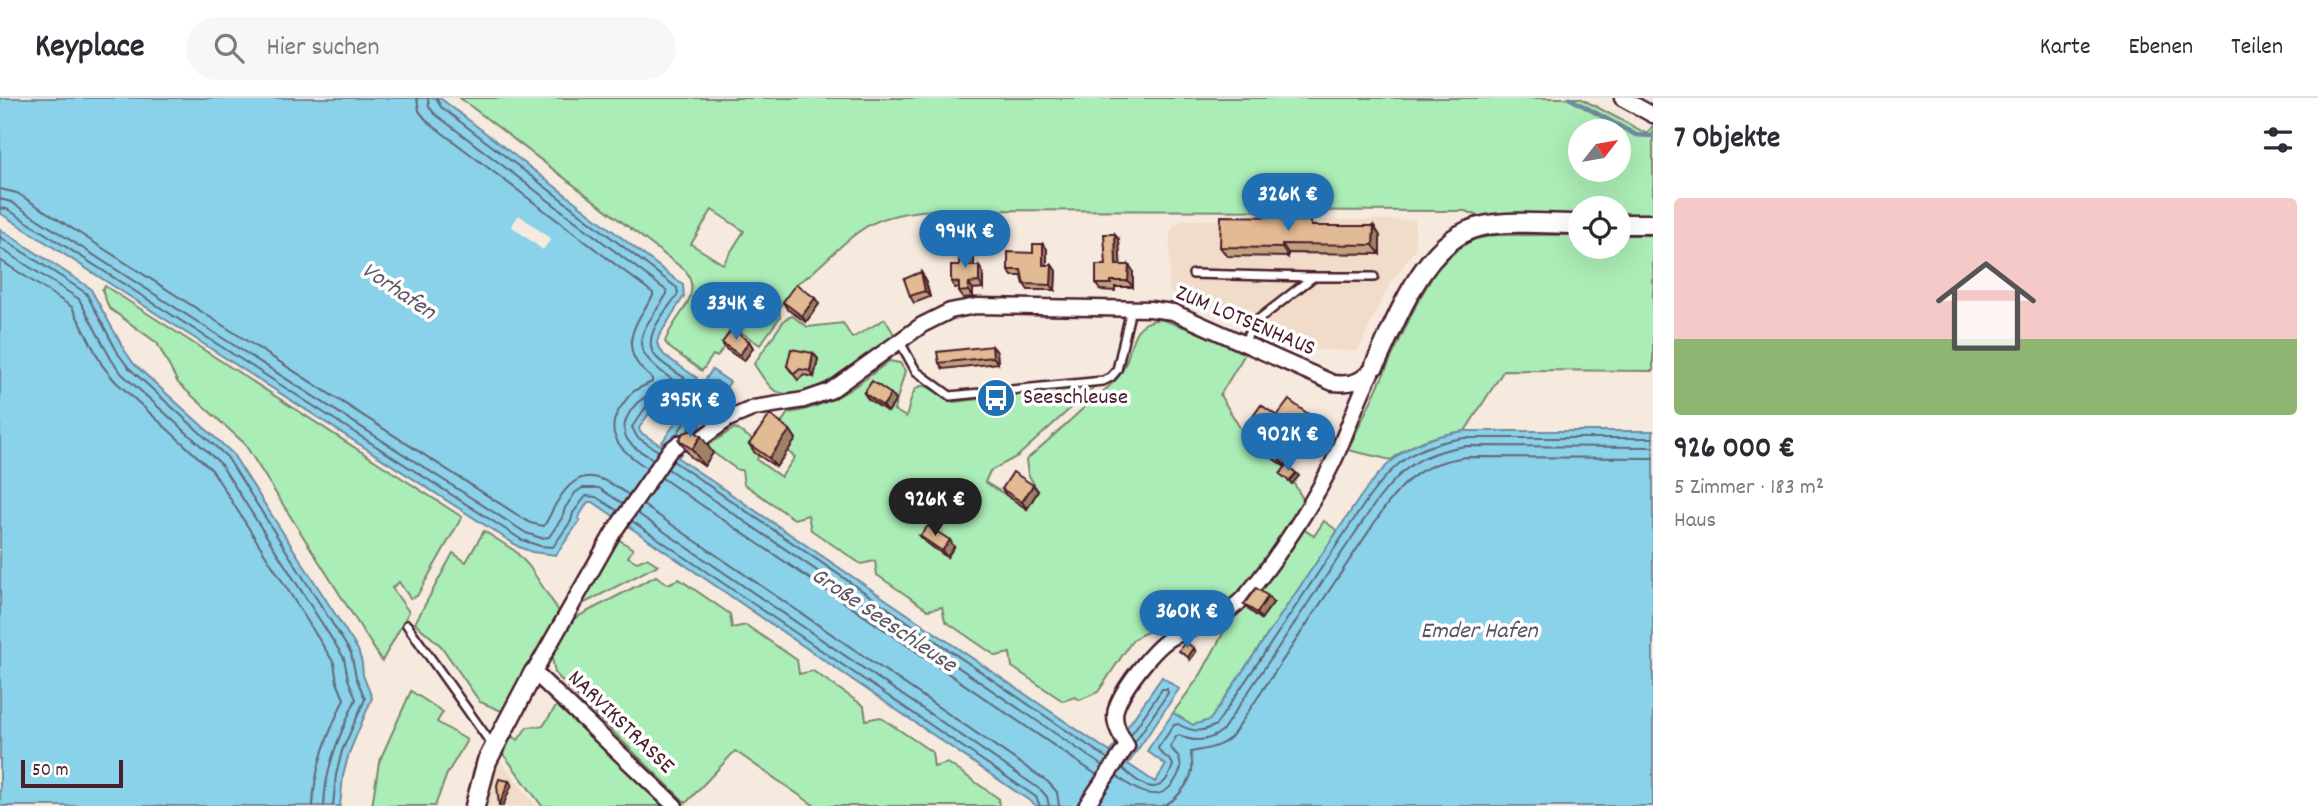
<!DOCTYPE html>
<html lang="de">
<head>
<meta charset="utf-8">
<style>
  :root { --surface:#fff; --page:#f7f7f7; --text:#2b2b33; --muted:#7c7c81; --line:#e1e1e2; --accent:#1f6fb2 }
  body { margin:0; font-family:Dekko,sans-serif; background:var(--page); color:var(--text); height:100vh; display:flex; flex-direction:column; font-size:26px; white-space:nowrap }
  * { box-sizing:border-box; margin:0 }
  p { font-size:23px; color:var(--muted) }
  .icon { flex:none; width:38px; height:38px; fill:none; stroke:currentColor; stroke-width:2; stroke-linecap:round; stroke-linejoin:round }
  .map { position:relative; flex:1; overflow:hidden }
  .side { display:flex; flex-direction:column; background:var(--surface); width:665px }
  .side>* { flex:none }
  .needle { width:46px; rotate:59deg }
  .buttons { position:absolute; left:1568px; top:21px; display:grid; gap:14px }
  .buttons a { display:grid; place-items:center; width:63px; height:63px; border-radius:50%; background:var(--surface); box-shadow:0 7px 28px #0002; font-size:35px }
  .scale { position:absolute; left:21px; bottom:18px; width:102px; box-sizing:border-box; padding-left:7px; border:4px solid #4a1f2b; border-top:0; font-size:19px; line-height:24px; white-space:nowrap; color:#4a1f2b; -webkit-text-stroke:5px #fff; paint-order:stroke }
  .price { position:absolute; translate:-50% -60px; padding:0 16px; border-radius:24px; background:var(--accent); color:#fff; font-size:23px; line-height:46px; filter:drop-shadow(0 2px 4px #0008) }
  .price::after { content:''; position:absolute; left:50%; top:42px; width:21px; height:16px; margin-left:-10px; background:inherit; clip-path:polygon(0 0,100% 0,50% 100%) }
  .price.active { background:#222; color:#fff }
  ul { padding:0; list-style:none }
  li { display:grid; align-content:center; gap:14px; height:371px; padding:0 21px }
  li span { display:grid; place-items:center; height:217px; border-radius:7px; color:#555 }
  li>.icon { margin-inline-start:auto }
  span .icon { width:126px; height:126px; fill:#fffc; stroke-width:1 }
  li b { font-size:30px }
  h2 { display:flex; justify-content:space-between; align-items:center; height:84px; padding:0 21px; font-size:30px }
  header { display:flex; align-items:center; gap:42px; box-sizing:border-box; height:98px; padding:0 35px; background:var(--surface); border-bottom:2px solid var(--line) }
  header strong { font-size:33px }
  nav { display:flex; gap:38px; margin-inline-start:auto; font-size:24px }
  .search { width:490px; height:63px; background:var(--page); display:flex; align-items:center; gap:18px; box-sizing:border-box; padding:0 24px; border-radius:38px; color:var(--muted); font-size:26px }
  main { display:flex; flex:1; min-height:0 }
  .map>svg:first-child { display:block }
  .built { fill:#f0dcc8 }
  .green { fill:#abedb6; stroke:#7a8670; stroke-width:2; fill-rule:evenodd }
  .water { fill:#89d2ea; stroke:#708a9e; stroke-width:2 }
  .pier { fill:#f6eadf }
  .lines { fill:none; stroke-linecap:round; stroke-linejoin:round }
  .shore { stroke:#636777; stroke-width:2 }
  .stream { stroke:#708a9e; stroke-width:4.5 }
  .service-casing { stroke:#4a1f2b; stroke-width:12 }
  .minor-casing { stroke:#4a1f2b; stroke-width:19 }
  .tertiary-casing { stroke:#4a1f2b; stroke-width:23 }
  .service { stroke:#fff; stroke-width:7 }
  .minor { stroke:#fff; stroke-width:14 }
  .tertiary { stroke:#fff; stroke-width:18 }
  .wall { fill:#c2a07e; stroke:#4a1f2b; stroke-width:2 }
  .shaded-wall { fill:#9e8267; stroke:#4a1f2b; stroke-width:2 }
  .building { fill:#e2ba93; stroke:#4a1f2b; stroke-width:2 }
  .labels { text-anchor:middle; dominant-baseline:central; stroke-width:7; stroke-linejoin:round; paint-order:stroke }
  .street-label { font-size:23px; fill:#4a1f2b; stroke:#fff }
  .poi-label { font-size:23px; fill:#4a1f2b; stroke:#fff; text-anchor:start }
  .water-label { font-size:24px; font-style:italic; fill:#5d5564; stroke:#fff }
</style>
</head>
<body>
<header>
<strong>Keyplace</strong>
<div class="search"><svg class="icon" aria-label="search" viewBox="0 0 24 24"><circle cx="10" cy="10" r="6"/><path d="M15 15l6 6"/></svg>Hier suchen</div>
<nav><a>Karte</a><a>Ebenen</a><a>Teilen</a></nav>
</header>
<main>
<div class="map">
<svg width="1653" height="708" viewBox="0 0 1653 708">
  <rect width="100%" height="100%" fill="#f6eadf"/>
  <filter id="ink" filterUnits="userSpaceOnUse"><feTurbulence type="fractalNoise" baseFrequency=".0143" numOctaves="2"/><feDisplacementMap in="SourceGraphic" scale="14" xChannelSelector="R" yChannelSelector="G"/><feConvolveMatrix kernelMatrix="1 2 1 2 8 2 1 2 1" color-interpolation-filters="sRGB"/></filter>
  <g filter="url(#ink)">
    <!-- built -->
    <g class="built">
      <path d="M 1182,122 L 1415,122 L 1415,151 L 1387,191 L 1358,253 L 1318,252 L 1169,194 L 1170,135 L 1175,126 Z"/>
      <path d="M 499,661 L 536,708 L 487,708 L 490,683 Z"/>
    </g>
    <!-- green -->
    <g class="green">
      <path d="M 460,0 L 1580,0 L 1647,36 L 1653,27 L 1653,117 L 1619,117 L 1619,110 L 1580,110 L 1580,117 L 1482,119 L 1465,113 L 934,112 C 868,116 858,133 812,175 C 808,179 803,181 799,184 C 791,190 785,202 779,210 L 780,219 L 760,247 L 736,231 L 717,259 L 713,257 L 702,273 L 670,250 L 665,244 C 672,219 704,201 686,173 ZM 1580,33 L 1619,33 L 1619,72 L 1580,72 ZM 712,112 L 744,133 L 723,166 L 691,146 Z"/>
      <path d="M 1497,137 L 1580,137 L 1580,149 L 1619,149 L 1619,137 L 1653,137 L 1653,273 L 1504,272 L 1465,333 C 1437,337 1414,343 1391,362 L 1348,352 L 1418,203 L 1437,171 L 1459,150 L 1475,141 Z"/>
      <path d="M 105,188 L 462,419 L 417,498 L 410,500 L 399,484 L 392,490 L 409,514 L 382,563 L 244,345 L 178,285 L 157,245 L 109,210 L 102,192 Z"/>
      <path d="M 792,218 L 808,229 L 843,225 L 852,240 L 885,221 L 895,238 C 871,255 805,311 774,292 C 766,286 760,275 754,266 L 785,221 Z"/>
      <path d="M 1160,221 L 1192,232 L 1245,256 L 1220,297 L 1248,343 L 1284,368 L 1304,403 C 1282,437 1248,497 1212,515 C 1201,520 1189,526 1177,528 C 1160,531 1146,531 1132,543 L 1098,594 L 1080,602 L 1075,599 L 1063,603 L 1012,569 L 1010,555 L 996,558 L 945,523 L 942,509 L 928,512 L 877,477 L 875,463 L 861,466 L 811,432 L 808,417 L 794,421 L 744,386 L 742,372 L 738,372 L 705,349 L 735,330 L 761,347 L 757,362 L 781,379 L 795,359 L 787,353 L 779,328 L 788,315 C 829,310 858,287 889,263 L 900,265 L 905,273 L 894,312 L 906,319 C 909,311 910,299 915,292 C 925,279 943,302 954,304 L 1095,288 L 1018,358 L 990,373 L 985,384 L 1027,410 L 1038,393 L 1028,376 L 1026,362 C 1047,344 1067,325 1087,307 C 1098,298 1110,289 1119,278 C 1136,255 1124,226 1160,221 Z"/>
      <path d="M 1324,423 L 1338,433 L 1210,622 L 1193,627 L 1173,615 L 1201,576 L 1228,526 L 1248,506 L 1302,430 L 1314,438 Z"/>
      <path d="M 484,433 L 515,453 L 529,468 L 560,515 L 504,614 L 480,604 L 441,548 L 415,525 L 453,455 L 466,464 Z"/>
      <path d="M 618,441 L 633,451 L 628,459 L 637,464 L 647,460 L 658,467 L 579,508 Z"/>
      <path d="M 656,478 L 668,486 L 679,481 L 730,516 L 732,530 L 746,527 L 797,562 L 799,576 L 813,573 L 864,608 L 866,622 L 880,619 L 932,654 L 934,669 L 948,665 L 998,700 L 999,708 L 815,708 L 735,653 L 686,705 L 577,599 L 555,575 L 552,559 L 571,522 Z"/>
      <path d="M 411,593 L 443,614 L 437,624 L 467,642 L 447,676 L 435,708 L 372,708 L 379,664 Z"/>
      <path d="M 560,606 L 667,708 L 542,708 L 501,653 L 509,637 L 518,642 L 527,629 L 543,628 L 555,610 Z"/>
    </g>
    <!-- water -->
    <g class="water">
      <path d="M 0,0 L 440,0 L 683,187 L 684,198 L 659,238 L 657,245 L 664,257 L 697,280 L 669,321 L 655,311 L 652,315 L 650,314 L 639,330 L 640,334 L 660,347 L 712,272 L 730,284 L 678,360 L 1110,654 L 1162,579 L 1179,591 L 1128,666 L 1155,684 L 1166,667 L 1147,653 L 1173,615 L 1193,627 L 1210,622 L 1361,398 C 1391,357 1414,340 1464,333 L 1653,333 L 1653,708 L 1037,708 L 593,404 L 588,404 L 578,420 L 580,422 L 556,457 L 532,454 L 519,449 L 0,115 Z"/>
      <path d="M 0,131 L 90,190 L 125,253 L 134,266 L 232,355 L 358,552 L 362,565 L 363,577 L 372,600 L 349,655 L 343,678 L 340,708 L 0,708 Z"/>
    </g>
    <!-- pier -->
    <path class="pier" d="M 519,117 L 551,141 L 543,152 L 511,128 Z"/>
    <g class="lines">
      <!-- shore -->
      <g class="shore">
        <path d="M 417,0 L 419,13 L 428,24 L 653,195 L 653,198 C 633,228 616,253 652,280 L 652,284 C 646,287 638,290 633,294 C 627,299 623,306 619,312 C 602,339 627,357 647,370"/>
        <path d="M 428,0 L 429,9 L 435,16 L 667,193 L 667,196 C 639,239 624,248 673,282 L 674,286 L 666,297 C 660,297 655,295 650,297 C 634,303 618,325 627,341 C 632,350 645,356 653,361"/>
        <path d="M 436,0 L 441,9 L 677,190 L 678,196 C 667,212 638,241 657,260 C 665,268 676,274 685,280 L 686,284 L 669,309 L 655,305 L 646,309 L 632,329 L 637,339 L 658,353"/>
        <path d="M 0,91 L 17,95 L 530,425 L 544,428 C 549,420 552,412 557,404 C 579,367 598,376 629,397"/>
        <path d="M 0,101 L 11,104 L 526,435 L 541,440 L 549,439 L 562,420 L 565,410 L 575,395 L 582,390 L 599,390 L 623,406"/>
        <path d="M 0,110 L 7,111 L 522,442 L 540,448 L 553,449 L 571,423 L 573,415 L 586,398 L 596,399 L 618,413"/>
        <path d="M 0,139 L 86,195 L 119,257 L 129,270 L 227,359 L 351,555 L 356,579 L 365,601 L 342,653 L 336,677 L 333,708"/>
        <path d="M 0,150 L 79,201 L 111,261 L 122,276 L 220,365 L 344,560 L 348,581 L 356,601 C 340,636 325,669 324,708"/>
        <path d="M 0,162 L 72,209 L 102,267 L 115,283 L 212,372 L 334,565 L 337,584 L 344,601 C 328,636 314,669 313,708"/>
        <path d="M 676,337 L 712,284 L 717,283 L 718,288 L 688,332"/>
        <path d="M 673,363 L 1108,661"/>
        <path d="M 668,371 L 1103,668"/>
        <path d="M 662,380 L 1097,677"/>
        <path d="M 643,407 L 1048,684 L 1057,694 L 1059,708"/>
        <path d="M 637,415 L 1041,692 L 1047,699 L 1049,708"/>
        <path d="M 632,423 L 1036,699 L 1040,708"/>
        <path d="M 1131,637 L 1162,591 L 1167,591 L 1168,595 L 1135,644"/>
        <path d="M 1122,670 C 1142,689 1162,702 1173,667 C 1171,659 1160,658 1158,650 L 1174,627 L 1178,626 C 1192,634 1201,635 1216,627 L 1367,402 C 1395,363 1416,347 1464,340 L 1653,340"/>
        <path d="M 1117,678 C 1143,699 1167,708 1181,670 L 1179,659 L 1170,649 L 1176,639 L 1179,637 C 1194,645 1209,643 1222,633 L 1374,407 C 1401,370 1420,355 1465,348 L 1653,349"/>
        <path d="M 1163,708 C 1176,702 1190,686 1192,672 C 1193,666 1191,660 1191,654 C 1206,651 1220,650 1232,638 L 1383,412 C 1407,379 1424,365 1466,359 L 1653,360"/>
      </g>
      <!-- stream -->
      <path class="stream" d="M 1569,0 L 1636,37 L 1652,38"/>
      <defs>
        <g id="service">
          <path d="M 1193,176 L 1312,179"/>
          <path d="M 900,244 L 916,273 L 950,298 L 1103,283 L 1111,279 L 1117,272 L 1131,211"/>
          <path d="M 1244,245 L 1254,225 L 1313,179 L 1374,179"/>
          <path d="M 407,527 L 493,648"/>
        </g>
        <g id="minor">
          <path d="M 1622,0 L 1653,17"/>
          <path d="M 675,708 L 534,574 L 613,435 L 670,352 L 679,345 L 699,342 L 728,321 L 754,310 L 804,302 L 830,293 L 922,227 L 950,213 L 976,208 L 1150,211 L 1173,214 L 1333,285 C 1352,287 1364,283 1375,267"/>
          <path d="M 1086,708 L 1127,648 C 1120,636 1111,623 1117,608 C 1124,589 1155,548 1173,539 C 1201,525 1229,519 1250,493 C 1280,456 1316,401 1336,358 C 1348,331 1357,302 1371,275"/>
        </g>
        <g id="tertiary">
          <path d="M 1619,126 L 1653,126"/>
          <path d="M 1375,267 C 1398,220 1425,139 1483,128 C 1511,122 1551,126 1580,126"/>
          <path d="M 475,708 L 487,663 L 534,574"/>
        </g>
      </defs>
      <!-- service casing -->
      <use href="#service" class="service-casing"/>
      <!-- minor casing -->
      <use href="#minor" class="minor-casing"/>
      <!-- tertiary casing -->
      <use href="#tertiary" class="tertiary-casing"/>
      <!-- service -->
      <use href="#service" class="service"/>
      <!-- minor -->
      <use href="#minor" class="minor"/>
      <!-- tertiary -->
      <use href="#tertiary" class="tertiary"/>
    </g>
    <!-- wall -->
    <g class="wall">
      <path d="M 940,120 L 941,132 L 931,133 L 929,130 Z"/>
      <path d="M 1285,123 L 1315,128 L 1374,128 L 1380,138 L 1380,156 L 1288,155 L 1288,159 L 1227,158 L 1220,149 Z"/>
      <path d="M 1119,142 L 1120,167 L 1129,167 L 1133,173 L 1133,189 L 1115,189 L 1115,193 L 1100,192 L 1096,186 Z"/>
      <path d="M 1047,151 L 1047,167 L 1052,167 L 1056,173 L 1055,192 L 1028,192 L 1024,186 L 1022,178 L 1012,178 L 1008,172 L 1033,155 Z"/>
      <path d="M 974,153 L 974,168 L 983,175 L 983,190 L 973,191 L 973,199 L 963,200 L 959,194 L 959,190 L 955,190 L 951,183 L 959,168 Z"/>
      <path d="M 921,174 L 925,181 L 930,199 L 914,205 L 910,198 Z"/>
      <path d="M 815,200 L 819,206 L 806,224 L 787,211 L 783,204 Z"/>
      <path d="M 749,243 L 753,250 L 744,263 L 726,251 L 722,245 Z"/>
      <path d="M 992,248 L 997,254 L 998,265 L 943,271 L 939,265 Z"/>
      <path d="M 813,255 L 818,261 L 814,279 L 804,277 L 798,282 L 787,268 Z"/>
      <path d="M 864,295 L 891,296 L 896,302 L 888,314 L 868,301 Z"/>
      <path d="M 1308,316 L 1314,324 L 1284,368 L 1248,343 L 1242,334 L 1277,318 Z"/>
      <path d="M 790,332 L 796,341 L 776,369 L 755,355 L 749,346 Z"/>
      <path d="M 679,342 L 713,355 L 704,368 L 691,359 Z"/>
      <path d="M 1033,387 L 1038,393 L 1027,411 L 1006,397 L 1002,391 Z"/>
      <path d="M 920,438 L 954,449 L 947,459 L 925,444 Z"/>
      <path d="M 1273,505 L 1261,521 L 1249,512 L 1244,506 Z"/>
    </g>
    <!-- shaded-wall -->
    <g class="shaded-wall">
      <path d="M 938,116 L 940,120 L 941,132 L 939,129 Z"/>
      <path d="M 1374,128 L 1380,138 L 1380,156 L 1373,147 Z"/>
      <path d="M 1115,136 L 1119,142 L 1121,173 L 1116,167 Z"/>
      <path d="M 1043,146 L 1047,151 L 1047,173 L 1043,167 Z"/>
      <path d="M 1282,146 L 1288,155 L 1288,159 L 1282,150 Z"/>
      <path d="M 970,147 L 974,153 L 974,175 L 970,168 Z"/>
      <path d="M 1052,167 L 1056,173 L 1055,192 L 1051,187 Z"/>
      <path d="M 1129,167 L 1133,173 L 1133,189 L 1128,183 Z"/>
      <path d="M 979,168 L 983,175 L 983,190 L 979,184 Z"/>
      <path d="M 921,174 L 925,181 L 930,199 L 925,193 Z"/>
      <path d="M 969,185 L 973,191 L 973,199 L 968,193 Z"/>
      <path d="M 815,200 L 819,206 L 806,224 L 802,218 Z"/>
      <path d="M 749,243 L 753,250 L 744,263 L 740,257 Z"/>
      <path d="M 992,248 L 997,254 L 998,265 L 993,259 Z"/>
      <path d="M 813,255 L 818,261 L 814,279 L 810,273 Z"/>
      <path d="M 891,296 L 896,302 L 888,314 L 883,308 Z"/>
      <path d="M 1308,316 L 1314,324 L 1284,368 L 1278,359 Z"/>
      <path d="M 790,332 L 796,341 L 776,369 L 769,360 Z"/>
      <path d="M 701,338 L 713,355 L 704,368 L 692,351 Z"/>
      <path d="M 1296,375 L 1299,378 L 1292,386 L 1289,383 Z"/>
      <path d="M 1033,387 L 1038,393 L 1027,411 L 1022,404 Z"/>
      <path d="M 950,442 L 954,449 L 947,459 L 942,453 Z"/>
      <path d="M 1268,498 L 1273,505 L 1261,521 L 1257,515 Z"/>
      <path d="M 1194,550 L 1196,554 L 1190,562 L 1188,559 Z"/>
      <path d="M 509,683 L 512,686 L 503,708 L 499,708 Z"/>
    </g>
    <!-- building -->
    <g class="building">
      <path d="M 938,116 L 939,129 L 929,130 L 928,117 Z"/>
      <path d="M 1221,118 L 1282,119 L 1282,123 L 1311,123 L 1311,128 L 1374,128 L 1373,147 L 1282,146 L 1282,150 L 1220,149 Z"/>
      <path d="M 1104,136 L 1115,136 L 1116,167 L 1129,167 L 1128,183 L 1111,183 L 1111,186 L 1096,186 L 1096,167 L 1106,167 Z"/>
      <path d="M 1033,146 L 1043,146 L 1043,167 L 1052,167 L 1051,187 L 1024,186 L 1021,172 L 1008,172 L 1008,154 L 1033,155 Z"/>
      <path d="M 960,147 L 970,147 L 970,168 L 979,168 L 979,184 L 969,185 L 968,193 L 959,194 L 959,185 L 951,183 L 951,168 L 959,168 Z"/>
      <path d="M 921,174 L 925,193 L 910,198 L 904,181 Z"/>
      <path d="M 796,186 L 815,200 L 802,218 L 783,204 Z"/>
      <path d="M 732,231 L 749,243 L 740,257 L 722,245 Z"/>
      <path d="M 992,248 L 993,259 L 939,265 L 937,254 Z"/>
      <path d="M 791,251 L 813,255 L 810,273 L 800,271 L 794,276 L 787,268 Z"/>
      <path d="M 872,283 L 891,296 L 883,308 L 864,295 Z"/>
      <path d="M 1289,302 L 1308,316 L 1278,359 L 1242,334 L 1261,307 L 1277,318 Z"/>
      <path d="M 770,317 L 790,332 L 769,360 L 749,346 Z"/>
      <path d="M 693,332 L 701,338 L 692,351 L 679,342 L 683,335 Z"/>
      <path d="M 1287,367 L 1296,375 L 1289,383 L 1280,376 Z"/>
      <path d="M 1013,374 L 1033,387 L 1022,404 L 1002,391 Z"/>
      <path d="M 928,428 L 950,442 L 942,453 L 920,438 Z"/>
      <path d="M 1256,490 L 1268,498 L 1257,515 L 1244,506 Z"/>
      <path d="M 1185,544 L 1194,550 L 1188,559 L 1179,553 Z"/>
      <path d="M 499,681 L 509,683 L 499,708 L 497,687 Z"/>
    </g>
  </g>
  <!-- icons -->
  <defs>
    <symbol id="bus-disc" viewBox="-11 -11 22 22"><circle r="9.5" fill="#1f6fb2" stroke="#fff"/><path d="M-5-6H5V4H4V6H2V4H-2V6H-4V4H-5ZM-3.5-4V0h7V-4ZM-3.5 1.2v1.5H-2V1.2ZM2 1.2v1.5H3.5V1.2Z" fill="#fff"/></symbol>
  </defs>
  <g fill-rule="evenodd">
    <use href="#bus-disc" x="974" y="278" width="44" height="44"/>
  </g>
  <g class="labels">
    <!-- street labels -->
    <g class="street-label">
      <text transform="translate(1245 224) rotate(23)">ZUM LOTSENHAUS</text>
      <text transform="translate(620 625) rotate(44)">NARVIKSTRASSE</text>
    </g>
    <!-- poi labels -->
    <g class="poi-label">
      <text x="1023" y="300">Seeschleuse</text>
    </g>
    <!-- water labels -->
    <g class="water-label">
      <text transform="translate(398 194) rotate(34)">Vorhafen</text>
      <text transform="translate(883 523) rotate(34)">Große Seeschleuse</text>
      <text x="1479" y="534">Emder Hafen</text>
    </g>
  </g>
</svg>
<div class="buttons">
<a><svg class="needle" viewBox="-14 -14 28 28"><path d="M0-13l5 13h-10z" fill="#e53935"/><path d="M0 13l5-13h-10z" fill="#7c7c81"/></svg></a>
<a><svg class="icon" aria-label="locate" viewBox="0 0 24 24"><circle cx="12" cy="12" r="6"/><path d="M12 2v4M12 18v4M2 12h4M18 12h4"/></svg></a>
</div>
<div class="scale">50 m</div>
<b class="price" style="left:1288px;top:135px">326K €</b>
<b class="price" style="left:965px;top:172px">994K €</b>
<b class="price" style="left:736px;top:244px">334K €</b>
<b class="price" style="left:690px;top:341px">395K €</b>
<b class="price" style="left:1288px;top:375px">902K €</b>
<b class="price active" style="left:935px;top:440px">926K €</b>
<b class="price" style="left:1187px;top:552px">360K €</b>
</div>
<section class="side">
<h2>7 Objekte<svg class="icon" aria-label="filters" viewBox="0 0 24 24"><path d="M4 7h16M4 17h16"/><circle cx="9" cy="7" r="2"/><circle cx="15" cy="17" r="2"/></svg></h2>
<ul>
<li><span style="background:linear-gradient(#f6c9c9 65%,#8fb573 0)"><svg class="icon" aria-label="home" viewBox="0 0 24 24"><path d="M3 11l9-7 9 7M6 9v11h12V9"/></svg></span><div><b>926 000 €</b><p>5 Zimmer · 183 m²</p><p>Haus</p></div></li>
</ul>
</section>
</main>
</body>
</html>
